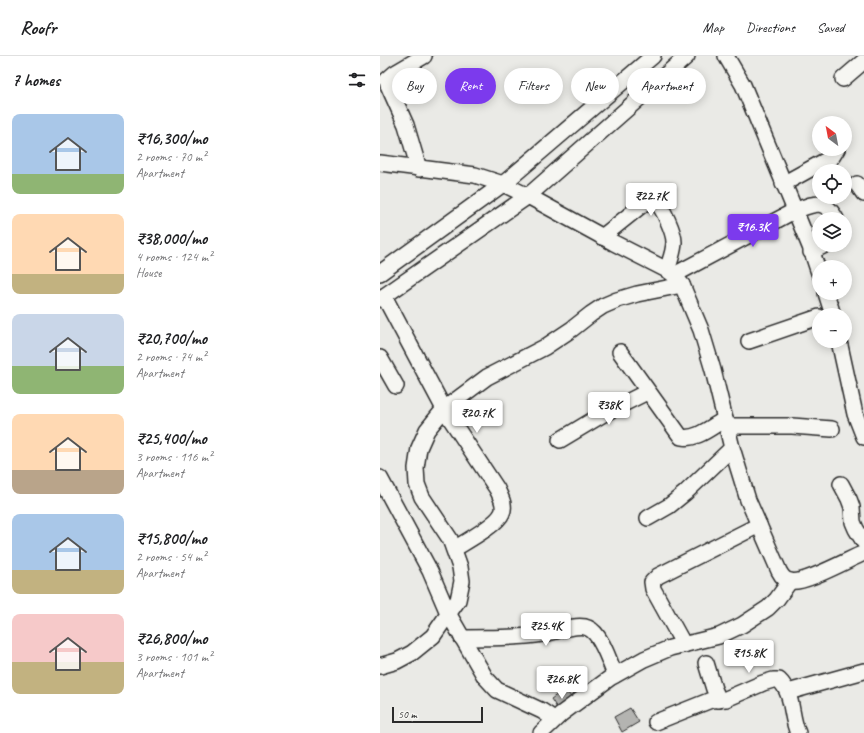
<!DOCTYPE html>
<html lang="en">
<head>
<meta charset="utf-8">
<style>
  :root { --surface:#fff; --page:#f6f6f6; --text:#202124; --muted:#757577; --line:#e0e0e0; --accent:#7c3aed }
  body { margin:0; font-family:Caveat,sans-serif; background:var(--page); color:var(--text); height:100vh; display:flex; flex-direction:column; font-size:15px; white-space:nowrap }
  * { box-sizing:border-box; margin:0 }
  p { font-size:13px; color:var(--muted) }
  .icon { flex:none; width:22px; height:22px; fill:none; stroke:currentColor; stroke-width:2; stroke-linecap:round; stroke-linejoin:round }
  .map { position:relative; flex:1; overflow:hidden }
  .side { display:flex; flex-direction:column; background:var(--surface); width:380px }
  .side>* { flex:none }
  .hud { position:absolute; left:12px; top:12px; width:380px; height:36px; display:flex; gap:8px }
  .needle { width:26px; rotate:328deg }
  .buttons { position:absolute; left:432px; top:60px; display:grid; gap:8px }
  .buttons a { display:grid; place-items:center; width:40px; height:40px; border-radius:50%; background:var(--surface); box-shadow:0 2px 10px #0003; font-size:20px }
  .scale { position:absolute; left:12px; bottom:10px; width:91px; box-sizing:border-box; padding-left:4px; border:2px solid #2b2b2b; border-top:0; font-size:11px; line-height:14px; white-space:nowrap; color:#2b2b2b; -webkit-text-stroke:3px #f6f6f2; paint-order:stroke }
  .price { position:absolute; translate:-50% -34px; padding:0 9px; border-radius:4px; background:#fff; color:#222; font-size:13px; line-height:26px; filter:drop-shadow(0 1px 2px #0008) }
  .price::after { content:''; position:absolute; left:50%; top:24px; width:12px; height:9px; margin-left:-6px; background:inherit; clip-path:polygon(0 0,100% 0,50% 100%) }
  .price.current { background:var(--accent); color:#fff }
  ul { padding:0; list-style:none }
  li { display:flex; align-items:center; gap:12px; height:100px; padding:0 12px }
  li span { display:grid; place-items:center; flex:none; width:112px; height:80px; border-radius:8px; color:#555 }
  li>.icon { margin-inline-start:auto }
  span .icon { width:48px; height:48px; fill:#fffc; stroke-width:1 }
  li b { font-size:17px }
  h2 { display:flex; justify-content:space-between; align-items:center; height:48px; padding:0 12px; font-size:17px }
  .chip { padding:0 14px; border-radius:18px; background:var(--surface); box-shadow:0 2px 10px #0003; font-size:14px; line-height:36px }
  .chip.current { background:var(--accent); color:#fff }
  header { display:flex; align-items:center; gap:24px; box-sizing:border-box; height:56px; padding:0 20px; background:var(--surface); border-bottom:1px solid var(--line) }
  header strong { font-size:19px }
  nav { display:flex; gap:22px; margin-inline-start:auto; font-size:14px }
  main { display:flex; flex:1; min-height:0 }
  .map>svg:first-child { display:block }
  .building { fill:#b4b4b1; stroke:#2b2b2b }
  .lines { fill:none; stroke-linecap:round; stroke-linejoin:round }
  .minor-casing { stroke:#2b2b2b; stroke-width:18 }
  .minor { stroke:#f6f6f2; stroke-width:15 }
</style>
</head>
<body>
<header>
<strong>Roofr</strong>
<nav><a>Map</a><a>Directions</a><a>Saved</a></nav>
</header>
<main>
<section class="side">
<h2>7 homes<svg class="icon" aria-label="filters" viewBox="0 0 24 24"><path d="M4 7h16M4 17h16"/><circle cx="9" cy="7" r="2"/><circle cx="15" cy="17" r="2"/></svg></h2>
<ul>
<li><span style="background:linear-gradient(#a9c7e8 75%,#8fb573 0)"><svg class="icon" aria-label="home" viewBox="0 0 24 24"><path d="M3 11l9-7 9 7M6 9v11h12V9"/></svg></span><div><b>₹16,300/mo</b><p>2 rooms · 70 m²</p><p>Apartment</p></div></li>
<li><span style="background:linear-gradient(#ffd9b3 75%,#c2b280 0)"><svg class="icon" aria-label="home" viewBox="0 0 24 24"><path d="M3 11l9-7 9 7M6 9v11h12V9"/></svg></span><div><b>₹38,000/mo</b><p>4 rooms · 124 m²</p><p>House</p></div></li>
<li><span style="background:linear-gradient(#c9d6e8 65%,#8fb573 0)"><svg class="icon" aria-label="home" viewBox="0 0 24 24"><path d="M3 11l9-7 9 7M6 9v11h12V9"/></svg></span><div><b>₹20,700/mo</b><p>2 rooms · 74 m²</p><p>Apartment</p></div></li>
<li><span style="background:linear-gradient(#ffd9b3 70%,#b9a48a 0)"><svg class="icon" aria-label="home" viewBox="0 0 24 24"><path d="M3 11l9-7 9 7M6 9v11h12V9"/></svg></span><div><b>₹25,400/mo</b><p>3 rooms · 116 m²</p><p>Apartment</p></div></li>
<li><span style="background:linear-gradient(#a9c7e8 70%,#c2b280 0)"><svg class="icon" aria-label="home" viewBox="0 0 24 24"><path d="M3 11l9-7 9 7M6 9v11h12V9"/></svg></span><div><b>₹15,800/mo</b><p>2 rooms · 54 m²</p><p>Apartment</p></div></li>
<li><span style="background:linear-gradient(#f6c9c9 60%,#c2b280 0)"><svg class="icon" aria-label="home" viewBox="0 0 24 24"><path d="M3 11l9-7 9 7M6 9v11h12V9"/></svg></span><div><b>₹26,800/mo</b><p>3 rooms · 101 m²</p><p>Apartment</p></div></li>
</ul>
</section>
<div class="map">
<svg width="484" height="677" viewBox="0 0 484 677">
  <rect width="100%" height="100%" fill="#eaeae6"/>
  <filter id="ink" filterUnits="userSpaceOnUse"><feTurbulence type="fractalNoise" baseFrequency=".025" numOctaves="2"/><feDisplacementMap in="SourceGraphic" scale="8" xChannelSelector="R" yChannelSelector="G"/><feConvolveMatrix kernelMatrix="1 2 1 2 8 2 1 2 1" color-interpolation-filters="sRGB"/></filter>
  <g filter="url(#ink)">
    <!-- building -->
    <g class="building">
      <path d="M 185,633 L 194,645 L 179,655 L 171,643 Z"/>
      <path d="M 250,652 L 259,666 L 242,676 L 234,661 Z"/>
    </g>
    <g class="lines">
      <defs>
        <g id="minor">
          <path d="M 346,0 L 363,29 L 431,193 L 439,217"/>
          <path d="M 463,23 L 484,5"/>
          <path d="M 0,107 L 95,119 L 123,128 L 148,140 L 234,187 L 287,214 L 294,219 L 302,229 L 321,274 L 333,314 L 352,392 L 368,444 L 399,515 C 401,519 405,524 410,525 C 423,529 469,503 484,497"/>
          <path d="M 39,113 L 26,69 L 8,29 L 7,24 L 15,17 L 44,0"/>
          <path d="M 403,128 L 452,101 L 457,93"/>
          <path d="M 477,128 L 484,138"/>
          <path d="M 222,181 L 262,149 C 267,146 270,144 275,146 C 283,150 294,177 294,186 C 294,195 290,205 287,214"/>
          <path d="M 431,196 L 445,189"/>
          <path d="M 0,217 L 123,128 L 273,0"/>
          <path d="M 294,219 L 414,155 C 434,148 444,141 456,163"/>
          <path d="M 446,237 L 453,259"/>
          <path d="M 4,240 L 64,353 L 117,433 C 120,440 126,449 122,457 C 117,469 85,486 74,493"/>
          <path d="M 0,243 L 148,140 L 307,0"/>
          <path d="M 369,285 L 439,261"/>
          <path d="M 459,285 L 475,358 L 484,381"/>
          <path d="M 240,296 L 301,381 C 317,384 331,371 345,363"/>
          <path d="M 0,302 L 16,330"/>
          <path d="M 346,370 L 412,370 L 452,373"/>
          <path d="M 180,384 L 225,357 L 267,336"/>
          <path d="M 0,422 L 50,515 L 68,557 L 105,621 L 117,634 L 162,655 L 174,663"/>
          <path d="M 461,428 L 469,443 L 472,451 L 473,466 L 476,473 L 484,486"/>
          <path d="M 268,462 L 289,450 L 305,437 L 352,392"/>
          <path d="M 82,582 C 107,581 138,583 163,578 C 174,576 198,567 208,572 C 221,577 230,607 235,619"/>
          <path d="M 304,589 L 273,533 L 272,526 L 278,520 L 379,469"/>
          <path d="M 326,607 L 334,633 L 339,644"/>
          <path d="M 0,610 L 17,605 L 32,597 L 53,580 L 78,544 L 82,525 L 80,511 L 70,483 L 42,441 L 37,428 L 36,412 L 39,392 L 47,374 L 64,353 L 107,321 L 165,291 L 192,273 L 211,258 L 223,250 L 237,244 L 257,238 L 302,229"/>
          <path d="M 408,636 L 484,615"/>
          <path d="M 276,666 L 331,644 L 346,643 L 383,627 L 393,624 L 399,624 C 414,638 410,660 418,677"/>
          <path d="M 161,677 L 181,658 L 230,622 L 264,603 L 290,592 L 339,580 L 362,569 L 388,552 L 397,543 L 410,525"/>
        </g>
      </defs>
      <!-- minor casing -->
      <use href="#minor" class="minor-casing"/>
      <!-- minor -->
      <use href="#minor" class="minor"/>
    </g>
  </g>
</svg>
<div class="buttons">
<a><svg class="needle" viewBox="-14 -14 28 28"><path d="M0-13l5 13h-10z" fill="#e53935"/><path d="M0 13l5-13h-10z" fill="#757577"/></svg></a>
<a><svg class="icon" aria-label="locate" viewBox="0 0 24 24"><circle cx="12" cy="12" r="6"/><path d="M12 2v4M12 18v4M2 12h4M18 12h4"/></svg></a>
<a><svg class="icon" aria-label="layers" viewBox="0 0 24 24"><path d="M12 4l9 5-9 5-9-5zM3 14l9 5 9-5"/></svg></a>
<a>+</a>
<a>−</a>
</div>
<div class="scale">50 m</div>
<b class="price" style="left:271px;top:161px">₹22.7K</b>
<b class="price current" style="left:373px;top:192px">₹16.3K</b>
<b class="price" style="left:229px;top:370px">₹38K</b>
<b class="price" style="left:97px;top:378px">₹20.7K</b>
<b class="price" style="left:166px;top:591px">₹25.4K</b>
<b class="price" style="left:369px;top:618px">₹15.8K</b>
<b class="price" style="left:182px;top:644px">₹26.8K</b>
<div class="hud">
<a class="chip">Buy</a>
<a class="chip current">Rent</a>
<a class="chip">Filters</a>
<a class="chip">New</a>
<a class="chip">Apartment</a>
</div>
</div>
</main>
</body>
</html>
